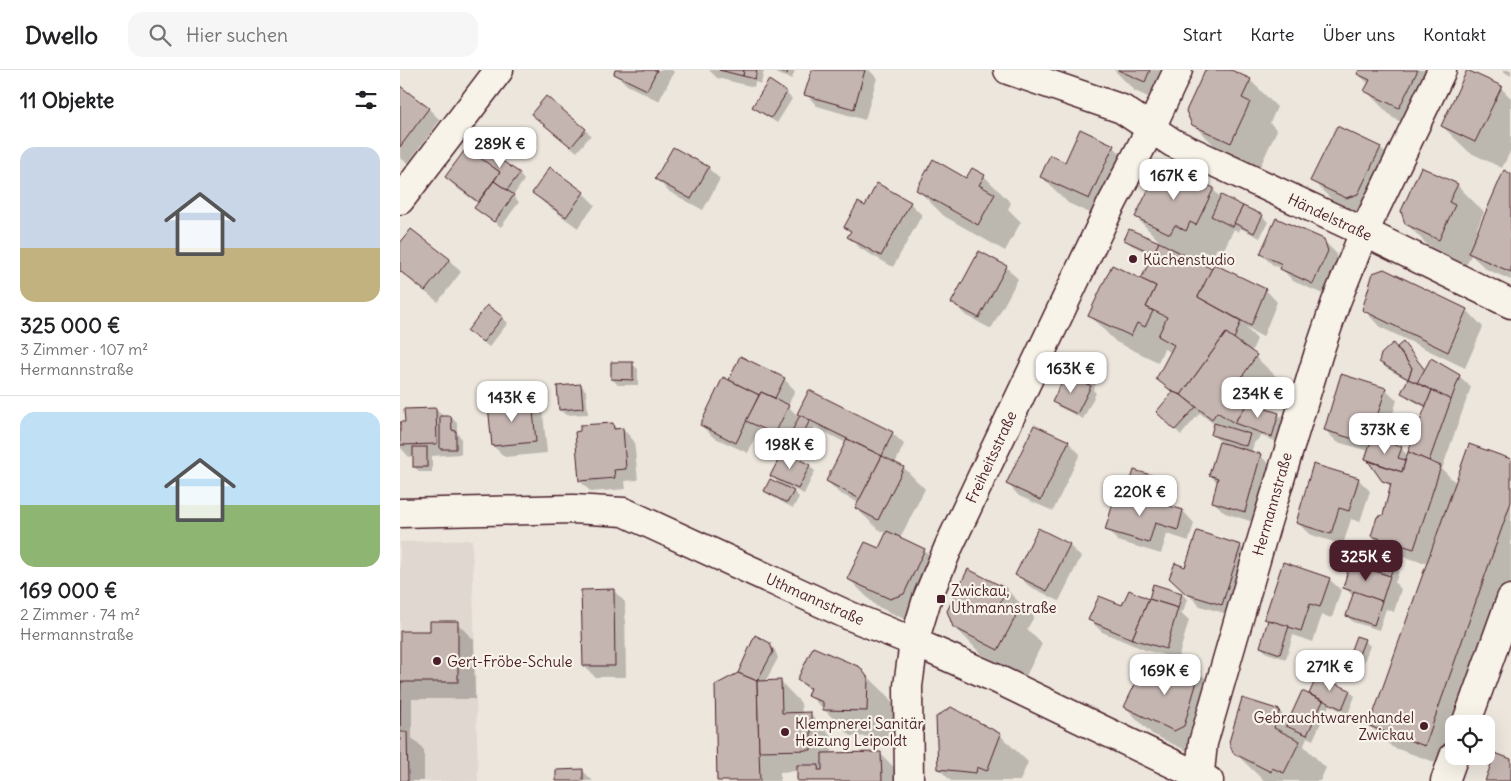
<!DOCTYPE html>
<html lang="de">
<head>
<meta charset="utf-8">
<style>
  :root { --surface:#fff; --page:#f6f6f6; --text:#202124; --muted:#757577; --line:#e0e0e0; --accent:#4a1f2b }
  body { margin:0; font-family:Delius,sans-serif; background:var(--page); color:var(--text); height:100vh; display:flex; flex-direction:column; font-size:19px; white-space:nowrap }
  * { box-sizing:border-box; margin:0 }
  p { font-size:16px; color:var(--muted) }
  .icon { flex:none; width:28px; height:28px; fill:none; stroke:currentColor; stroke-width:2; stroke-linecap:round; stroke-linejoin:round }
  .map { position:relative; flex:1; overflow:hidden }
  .sheet { display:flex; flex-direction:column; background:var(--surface); width:400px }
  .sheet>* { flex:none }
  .tools { position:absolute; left:1045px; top:645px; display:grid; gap:10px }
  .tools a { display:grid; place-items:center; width:50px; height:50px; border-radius:10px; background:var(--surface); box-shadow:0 5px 20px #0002; font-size:25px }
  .price { position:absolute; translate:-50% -42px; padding:0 11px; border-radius:10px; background:#fff; color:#222; font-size:16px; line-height:32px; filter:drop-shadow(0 1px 2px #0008) }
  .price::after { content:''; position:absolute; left:50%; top:30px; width:15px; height:11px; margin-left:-8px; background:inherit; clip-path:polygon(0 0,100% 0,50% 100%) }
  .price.on { background:var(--accent); color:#fff }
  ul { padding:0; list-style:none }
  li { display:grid; align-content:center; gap:10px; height:265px; padding:0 20px }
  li+li { border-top:1px solid var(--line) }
  li span { display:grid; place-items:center; height:155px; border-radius:15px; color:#555 }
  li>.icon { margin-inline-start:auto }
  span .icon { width:90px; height:90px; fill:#fffc; stroke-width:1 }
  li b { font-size:21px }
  h2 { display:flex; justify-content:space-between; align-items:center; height:60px; padding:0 20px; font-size:21px }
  header { display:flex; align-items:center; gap:30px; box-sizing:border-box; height:70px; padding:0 25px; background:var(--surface); border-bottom:1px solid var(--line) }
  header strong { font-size:24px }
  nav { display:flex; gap:28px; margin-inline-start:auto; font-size:18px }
  .search { width:350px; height:45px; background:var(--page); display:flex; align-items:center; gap:12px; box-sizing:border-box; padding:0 18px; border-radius:15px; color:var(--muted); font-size:19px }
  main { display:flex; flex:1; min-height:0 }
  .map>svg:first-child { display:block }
  .built { fill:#e0d7d0 }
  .shadow { fill:#0003 }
  .building { fill:#c4b5b0; stroke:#4a1f2b }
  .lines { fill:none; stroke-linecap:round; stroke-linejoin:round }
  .minor-casing { stroke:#4a1f2b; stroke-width:31 }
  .tertiary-casing { stroke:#4a1f2b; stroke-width:31 }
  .minor { stroke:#f7f3e8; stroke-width:28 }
  .tertiary { stroke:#f7f3e8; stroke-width:28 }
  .poi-dot { fill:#4a1f2b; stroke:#f7f3e8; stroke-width:2 }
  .labels { text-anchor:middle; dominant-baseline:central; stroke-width:4.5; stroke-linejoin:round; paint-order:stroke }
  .street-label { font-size:15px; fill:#4a1f2b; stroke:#f7f3e8 }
  .poi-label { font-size:15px; fill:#4a1f2b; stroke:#f7f3e8; text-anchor:start }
</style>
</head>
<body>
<header>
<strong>Dwello</strong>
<div class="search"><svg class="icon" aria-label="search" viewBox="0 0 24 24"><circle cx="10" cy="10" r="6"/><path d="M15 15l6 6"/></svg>Hier suchen</div>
<nav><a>Start</a><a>Karte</a><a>Über uns</a><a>Kontakt</a></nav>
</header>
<main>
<section class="sheet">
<h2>11 Objekte<svg class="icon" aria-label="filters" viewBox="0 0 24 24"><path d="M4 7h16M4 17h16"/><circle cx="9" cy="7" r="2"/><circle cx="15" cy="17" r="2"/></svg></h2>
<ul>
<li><span style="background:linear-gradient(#c9d6e8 65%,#c2b280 0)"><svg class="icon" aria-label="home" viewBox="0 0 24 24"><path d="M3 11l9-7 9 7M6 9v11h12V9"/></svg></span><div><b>325 000 €</b><p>3 Zimmer · 107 m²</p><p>Hermannstraße</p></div></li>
<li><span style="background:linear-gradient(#bfe0f5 60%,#8fb573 0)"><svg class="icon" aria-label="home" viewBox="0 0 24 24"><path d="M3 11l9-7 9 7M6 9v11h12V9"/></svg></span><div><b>169 000 €</b><p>2 Zimmer · 74 m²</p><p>Hermannstraße</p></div></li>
</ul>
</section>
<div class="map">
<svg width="1111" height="711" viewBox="0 0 1111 711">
  <rect width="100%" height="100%" fill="#ece6dd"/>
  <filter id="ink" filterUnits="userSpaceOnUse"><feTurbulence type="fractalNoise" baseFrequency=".02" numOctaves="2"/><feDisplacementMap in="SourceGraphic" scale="10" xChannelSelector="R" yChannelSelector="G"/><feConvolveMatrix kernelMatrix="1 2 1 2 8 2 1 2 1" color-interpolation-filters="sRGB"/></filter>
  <g filter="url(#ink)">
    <!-- built -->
    <path class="built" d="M 72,470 L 78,711 L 0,711 L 0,472 Z"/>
    <!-- shadow -->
    <g class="shadow">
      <path d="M 217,0 L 272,0 L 274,2 L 259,31 L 227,15 L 215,3 Z"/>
      <path d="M 309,0 L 364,0 L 361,14 L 355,12 L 354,17 L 317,8 Z"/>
      <path d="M 374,0 L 395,0 L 392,9 L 378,4 Z"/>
      <path d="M 413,0 L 469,0 L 477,8 L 465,50 L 417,36 L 406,24 Z"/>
      <path d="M 714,0 L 789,0 L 772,38 L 735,21 Z"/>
      <path d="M 806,0 L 829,0 L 850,10 L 877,37 L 870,53 L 877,60 L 859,99 L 820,81 L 793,54 Z"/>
      <path d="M 960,0 L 1044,0 L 1053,9 L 1026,64 L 993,48 L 966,21 L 969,14 L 958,4 Z"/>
      <path d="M 1102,0 L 1111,0 L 1111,6 L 1106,3 Z"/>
      <path d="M 0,17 L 29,39 L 40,50 L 8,93 L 0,88 Z"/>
      <path d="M 1101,18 L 1111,28 L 1111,80 L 1102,98 L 1069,82 L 1042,56 Z"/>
      <path d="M 386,23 L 392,29 L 377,53 L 360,42 L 354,37 Z"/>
      <path d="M 138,50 L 185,60 L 191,65 L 177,82 Z"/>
      <path d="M 713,76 L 740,103 L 716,155 L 668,133 L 641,106 L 666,94 Z"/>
      <path d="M 980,78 L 1007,105 L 985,151 L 974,154 L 939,137 L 912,110 Z"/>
      <path d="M 77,86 L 119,104 L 124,110 L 113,126 L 119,132 L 101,157 L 82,143 L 76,138 L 79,134 L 58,119 L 46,107 Z"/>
      <path d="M 308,98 L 320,109 L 303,140 L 268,121 L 257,109 Z"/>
      <path d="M 1111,105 L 1111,210 L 1086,199 L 1071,185 L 1066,196 L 1033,181 L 1006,153 L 1057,115 L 1084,142 L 1077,158 L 1079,160 Z"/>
      <path d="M 584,106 L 611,133 L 608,139 L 621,152 L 605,181 L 544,146 L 517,119 Z"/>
      <path d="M 813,119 L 821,128 L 862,146 L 868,152 L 860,168 L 840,158 L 839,162 L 834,159 L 823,181 L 817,178 L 813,186 L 802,181 L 796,192 L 813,200 L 815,196 L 866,220 L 877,232 L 863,267 L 846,258 L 857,269 L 851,283 L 877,307 L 856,337 L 878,344 L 884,350 L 878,372 L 861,366 L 854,373 L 851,383 L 860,385 L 872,397 L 856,453 L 825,443 L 813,431 L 818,413 L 810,405 L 820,371 L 812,365 L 815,355 L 800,343 L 781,365 L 758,342 L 773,324 L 758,309 L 772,283 L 764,279 L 758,292 L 716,272 L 689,245 L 747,213 L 754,186 L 731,175 L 725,169 L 765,177 L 736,147 Z"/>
      <path d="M 133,122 L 183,123 L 195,135 L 178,158 L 145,134 Z"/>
      <path d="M 510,133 L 522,145 L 493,197 L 461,179 L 449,167 L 452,163 L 446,156 L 465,137 Z"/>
      <path d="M 11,160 L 49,190 L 61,202 L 38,232 L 0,202 L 0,175 Z"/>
      <path d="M 923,170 L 935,182 L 939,193 L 925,225 L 893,211 L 882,199 L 873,195 L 861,184 Z"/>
      <path d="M 606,197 L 618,209 L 591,259 L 564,244 L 553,232 Z"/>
      <path d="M 984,200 L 1067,240 L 1083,257 L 1065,298 L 980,257 L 964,240 Z"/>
      <path d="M 102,247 L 108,253 L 89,277 L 75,266 Z"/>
      <path d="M 1003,273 L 1026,301 L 1059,306 L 1071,317 L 1042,399 L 1056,413 L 1111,391 L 1111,512 L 1061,654 L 1054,654 L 1054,674 L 1046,696 L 992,677 L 970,656 L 1028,494 L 1004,487 L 995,513 L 1001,519 L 994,542 L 986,539 L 979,560 L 953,552 L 947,546 L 954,527 L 944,517 L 959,497 L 955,494 L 958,485 L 979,491 L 984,477 L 972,465 L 984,446 L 991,418 L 966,389 L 969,381 L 937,372 L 925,360 L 985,319 L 997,330 L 988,361 L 979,358 L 975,370 L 1001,378 L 1008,386 L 1026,338 L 1008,328 L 1003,322 L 1008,310 L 986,298 L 980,292 L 993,275 L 997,278 Z"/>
      <path d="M 674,289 L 694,300 L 700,306 L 693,320 L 696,323 L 683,349 L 659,337 L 654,332 Z"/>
      <path d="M 232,294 L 238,299 L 238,315 L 218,315 L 212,309 Z"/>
      <path d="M 384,309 L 395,320 L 388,336 L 400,348 L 492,363 L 504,374 L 495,394 L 504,398 L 525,419 L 500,468 L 524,480 L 551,507 L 531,551 L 518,555 L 476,536 L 449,509 L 479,480 L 487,464 L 478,459 L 456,438 L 459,433 L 439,423 L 427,411 L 446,373 L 415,357 L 401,385 L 392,380 L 387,375 L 358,361 L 348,383 L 313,367 L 301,355 L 330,312 Z"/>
      <path d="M 181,315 L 186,321 L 188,344 L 166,345 L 160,340 Z"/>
      <path d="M 132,331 L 143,343 L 147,383 L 105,387 L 93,376 Z"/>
      <path d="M 35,339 L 44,347 L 51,347 L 57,353 L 57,363 L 61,368 L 61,384 L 32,386 L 32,402 L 20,402 L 14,397 L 14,386 L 9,387 L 0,377 L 0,353 L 6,353 Z"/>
      <path d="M 212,354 L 218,360 L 223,359 L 234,371 L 238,410 L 225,411 L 226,419 L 191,422 L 180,411 Z"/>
      <path d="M 668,372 L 680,384 L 653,441 L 619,426 L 608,414 Z"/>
      <path d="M 409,396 L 415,401 L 404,424 L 389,417 L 399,427 L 393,438 L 371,426 L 365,421 L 382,416 L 372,406 Z"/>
      <path d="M 757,408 L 763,414 L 757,434 L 783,441 L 794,453 L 789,471 L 767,464 L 761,484 L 718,471 L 707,460 L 732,426 L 728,423 Z"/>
      <path d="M 958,409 L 970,421 L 960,452 L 951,449 L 943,475 L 909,464 L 897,452 Z"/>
      <path d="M 639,460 L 669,475 L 681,487 L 659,531 L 629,516 L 617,504 Z"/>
      <path d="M 840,476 L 852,488 L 834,546 L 800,536 L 771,507 L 786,499 Z"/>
      <path d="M 569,501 L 607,520 L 634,547 L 627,559 L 642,574 L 626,606 L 581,584 L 554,556 Z"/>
      <path d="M 929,509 L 941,520 L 932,548 L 922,545 L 913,572 L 893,565 L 886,589 L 867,583 L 861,577 L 869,552 L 866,548 Z"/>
      <path d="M 213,520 L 225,532 L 226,607 L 195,607 L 184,596 Z"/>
      <path d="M 782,524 L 787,529 L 783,542 L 779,541 L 789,550 L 778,589 L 745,580 L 702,562 L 690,550 L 723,537 Z"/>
      <path d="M 57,553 L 74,570 L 75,629 L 12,629 L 12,668 L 24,680 L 24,711 L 0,711 L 0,562 L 31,562 Z"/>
      <path d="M 964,570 L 970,576 L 959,604 L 952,602 L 946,596 Z"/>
      <path d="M 369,574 L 375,580 L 378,588 L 365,612 L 380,611 L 401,633 L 402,644 L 410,644 L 431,665 L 432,684 L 480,683 L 507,711 L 398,711 L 398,701 L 380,702 L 380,711 L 318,711 L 339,604 Z"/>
      <path d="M 459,598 L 487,625 L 494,636 L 494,668 L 451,666 L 409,625 L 410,621 L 399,610 Z"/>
      <path d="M 799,602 L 826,629 L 802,688 L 752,664 L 725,637 L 760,615 Z"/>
      <path d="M 918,607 L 949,621 L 955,626 L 948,644 L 929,635 L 913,670 L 907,667 L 904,676 L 926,698 L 920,711 L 865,711 L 862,709 L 834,682 L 843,630 L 880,642 L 890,651 L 910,626 Z"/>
      <path d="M 551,638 L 601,666 L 628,692 L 620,711 L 551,711 L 539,699 Z"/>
      <path d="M 183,701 L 193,711 L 158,711 Z"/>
    </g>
    <!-- building -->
    <g class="building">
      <path d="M 215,0 L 257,0 L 247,20 L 214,4 Z"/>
      <path d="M 319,0 L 344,0 L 343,6 Z"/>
      <path d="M 344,0 L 357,0 L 355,9 L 343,6 Z"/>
      <path d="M 374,0 L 388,0 L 387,4 Z"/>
      <path d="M 412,0 L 465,0 L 454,39 L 404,25 Z"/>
      <path d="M 718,0 L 750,0 L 745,12 Z"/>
      <path d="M 805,0 L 831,0 L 851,9 L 842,28 L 850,32 L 831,73 L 792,55 L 786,41 Z"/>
      <path d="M 959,0 L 1018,0 L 999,38 L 964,21 L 970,10 L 957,4 Z"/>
      <path d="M 1067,0 L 1102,16 L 1075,72 L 1041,56 Z"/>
      <path d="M 369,10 L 387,22 L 371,48 L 352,37 Z"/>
      <path d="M 0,16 L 29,38 L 0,77 Z"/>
      <path d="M 146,26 L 186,59 L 171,77 L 131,44 Z"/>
      <path d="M 937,56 L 981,77 L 958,124 L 946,128 L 910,111 Z"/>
      <path d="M 680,59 L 714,75 L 689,129 L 640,107 L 650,85 L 665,92 Z"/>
      <path d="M 67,77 L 100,102 L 78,132 L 45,107 Z"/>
      <path d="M 82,77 L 120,103 L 107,120 L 94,111 L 100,102 L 76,85 Z"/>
      <path d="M 273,77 L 309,97 L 291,129 L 255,109 Z"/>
      <path d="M 533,89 L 566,108 L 572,98 L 585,105 L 579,115 L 595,124 L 578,155 L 516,120 Z"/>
      <path d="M 150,97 L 184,122 L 166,147 L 132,123 Z"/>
      <path d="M 770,97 L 814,118 L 796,155 L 790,152 L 786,161 L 775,155 L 770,164 L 735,147 L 757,102 Z"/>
      <path d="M 1021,97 L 1058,114 L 1049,132 L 1055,135 L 1039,170 L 1005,154 L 1001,141 Z"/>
      <path d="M 1104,100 L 1111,104 L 1111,202 L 1068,183 Z"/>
      <path d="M 94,111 L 114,125 L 94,152 L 74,138 Z"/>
      <path d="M 477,113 L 511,132 L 481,186 L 447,167 L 451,161 L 444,157 L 458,132 L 465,136 Z"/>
      <path d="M 821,125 L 843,136 L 833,157 L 811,146 Z"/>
      <path d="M 843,136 L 863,145 L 854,163 L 834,153 Z"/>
      <path d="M 876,148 L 924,169 L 928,181 L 913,214 L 880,199 L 882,194 L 860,184 Z"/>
      <path d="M 11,159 L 50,189 L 25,221 L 0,201 L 0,173 Z"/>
      <path d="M 729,159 L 759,172 L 754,184 L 724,170 Z"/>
      <path d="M 759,172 L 812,199 L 798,227 L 841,251 L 834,269 L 826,263 L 781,325 L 773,322 L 756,309 L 774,275 L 758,266 L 767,247 L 746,237 L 756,216 L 741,209 Z"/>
      <path d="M 579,181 L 607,196 L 579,248 L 551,233 Z"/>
      <path d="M 814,194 L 866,219 L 851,256 L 798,227 Z"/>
      <path d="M 712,195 L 756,216 L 746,237 L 753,241 L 745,257 L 737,253 L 731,266 L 688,246 Z"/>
      <path d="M 984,199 L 1067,239 L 1048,282 L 962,240 L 973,203 Z"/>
      <path d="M 87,235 L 103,247 L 83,272 L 67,261 Z"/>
      <path d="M 826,263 L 857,285 L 832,321 L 848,333 L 834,353 L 817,342 L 812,349 L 781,325 Z"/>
      <path d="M 1003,272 L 1025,300 L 1017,313 L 1008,309 L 1012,298 L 997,277 Z"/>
      <path d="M 993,273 L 1012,298 L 1008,309 L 979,292 L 981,284 Z"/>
      <path d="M 340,286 L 385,308 L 375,328 L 361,322 L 359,325 L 329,310 Z"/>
      <path d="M 674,288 L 695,299 L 687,314 L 666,304 Z"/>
      <path d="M 1031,288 L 1060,305 L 1051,330 L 1017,313 Z"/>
      <path d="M 211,292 L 233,292 L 233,310 L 211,309 Z"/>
      <path d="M 666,304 L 691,316 L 677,344 L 652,332 Z"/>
      <path d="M 941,304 L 986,318 L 976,350 L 967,347 L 960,371 L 924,360 Z"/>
      <path d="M 323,307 L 359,325 L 336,373 L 300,355 Z"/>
      <path d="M 1008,309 L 1032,320 L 1026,336 L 1001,323 Z"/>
      <path d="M 181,314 L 183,338 L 159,340 L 157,316 Z"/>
      <path d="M 409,320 L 493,362 L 482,386 L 397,344 Z"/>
      <path d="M 1032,320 L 1051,330 L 1029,391 L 1008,382 Z"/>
      <path d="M 361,322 L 389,335 L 375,364 L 346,351 Z"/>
      <path d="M 773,322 L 781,325 L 796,337 L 775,360 L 756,342 Z"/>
      <path d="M 132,330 L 136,372 L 92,376 L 88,335 Z"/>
      <path d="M 848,333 L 879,343 L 872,367 L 834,353 Z"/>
      <path d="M 36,338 L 37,374 L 0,375 L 0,352 L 5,352 L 4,339 Z"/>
      <path d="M 400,345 L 410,350 L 395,380 L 385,375 Z"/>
      <path d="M 40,346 L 51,346 L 52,360 L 56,361 L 56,379 L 40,379 Z"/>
      <path d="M 213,353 L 214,359 L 223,358 L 226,399 L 214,400 L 215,408 L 179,411 L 175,362 L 180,361 L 180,355 Z"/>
      <path d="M 814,353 L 850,364 L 846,376 L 811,365 Z"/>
      <path d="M 634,355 L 669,371 L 641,430 L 606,414 Z"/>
      <path d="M 972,368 L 1002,377 L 998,388 L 1005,390 L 1002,402 L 965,389 Z"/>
      <path d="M 447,369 L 482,386 L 460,429 L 426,411 Z"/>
      <path d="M 819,372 L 861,384 L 845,442 L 812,432 L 818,408 L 809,405 Z"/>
      <path d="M 1069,374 L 1111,389 L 1111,432 L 1025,676 L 969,656 Z"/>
      <rect x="13" y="377" width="14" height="20"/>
      <path d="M 383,381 L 410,395 L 398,419 L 370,406 Z"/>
      <path d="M 1008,382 L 1041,396 L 1014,479 L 971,466 L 977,447 L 983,445 L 991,414 L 982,411 L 968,391 L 1002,402 Z"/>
      <path d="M 482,386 L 504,397 L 478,450 L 455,438 Z"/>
      <path d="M 913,394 L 959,408 L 949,441 L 939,438 L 931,464 L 896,453 Z"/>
      <path d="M 734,400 L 758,407 L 751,430 L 727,423 Z"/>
      <path d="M 370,409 L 394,421 L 387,433 L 364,421 Z"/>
      <path d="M 717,420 L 783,440 L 778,460 L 755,453 L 749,473 L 705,460 Z"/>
      <path d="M 638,458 L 670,474 L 647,521 L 615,505 Z"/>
      <path d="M 487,461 L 525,479 L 504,524 L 490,529 L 447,509 L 465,472 L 479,478 Z"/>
      <path d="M 797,461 L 841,475 L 822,535 L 786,524 L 769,508 L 775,493 L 785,497 Z"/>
      <path d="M 985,470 L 1001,475 L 990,506 L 975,501 Z"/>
      <path d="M 957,483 L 978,490 L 975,501 L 954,494 Z"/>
      <path d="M 883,492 L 930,508 L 920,537 L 910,534 L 901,561 L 864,549 Z"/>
      <path d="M 950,493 L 990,506 L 982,531 L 943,518 Z"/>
      <path d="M 568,499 L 607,519 L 598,537 L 616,546 L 598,580 L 553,557 L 547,541 Z"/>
      <path d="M 753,514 L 782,523 L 778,538 L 749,529 Z"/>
      <path d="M 214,519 L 215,596 L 183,596 L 181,520 Z"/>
      <path d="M 729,520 L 749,529 L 732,569 L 688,550 L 699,526 L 722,535 Z"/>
      <path d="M 954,521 L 982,531 L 974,555 L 946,546 Z"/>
      <path d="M 749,529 L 778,538 L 766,579 L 732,569 Z"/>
      <path d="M 868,550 L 889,556 L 880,584 L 860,577 Z"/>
      <path d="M 30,551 L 58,551 L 58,612 L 0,612 L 0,561 L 30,561 Z"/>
      <path d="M 355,565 L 370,573 L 373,582 L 357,611 L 338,603 Z"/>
      <path d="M 956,566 L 965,569 L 953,600 L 945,596 Z"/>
      <path d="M 413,577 L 460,597 L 468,608 L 467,641 L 423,640 L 423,632 L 407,626 L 410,618 L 397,610 Z"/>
      <path d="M 765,589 L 800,601 L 784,656 L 774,661 L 724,637 L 740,604 L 759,613 Z"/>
      <path d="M 338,603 L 357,611 L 360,711 L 317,711 L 315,615 Z"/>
      <path d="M 917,606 L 950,620 L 942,639 L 909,624 Z"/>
      <path d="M 381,610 L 382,643 L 411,642 L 411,680 L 359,681 L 357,611 Z"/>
      <path d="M 0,612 L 1,612 L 0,662 Z"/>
      <path d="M 902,621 L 923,631 L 907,665 L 886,656 Z"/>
      <path d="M 842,628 L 880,640 L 874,658 L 900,671 L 884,703 L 872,698 L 871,702 L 833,683 L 829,672 Z"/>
      <path d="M 551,637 L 601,664 L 587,701 L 577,697 L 576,703 L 538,699 L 536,647 Z"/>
      <path d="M 0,662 L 7,662 L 8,711 L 0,711 Z"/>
      <path d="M 481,682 L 482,711 L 397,711 L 397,695 L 419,695 L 418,700 L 422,700 L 422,683 Z"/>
      <path d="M 1095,683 L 1111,689 L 1111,711 L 1085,711 Z"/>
      <path d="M 183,699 L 183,711 L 156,711 L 156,700 Z"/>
    </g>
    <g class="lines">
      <defs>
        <g id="minor">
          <path d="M 608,0 L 722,39 L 773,73 L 964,162 L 1111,234"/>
          <path d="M 0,130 L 99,0"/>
          <path d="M 0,443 L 173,439 L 224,442 L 450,546 L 514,572 L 595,608 L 809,711"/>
          <path d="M 1066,654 L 1111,529"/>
          <path d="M 799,711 L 803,673 L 866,455 L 919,282 L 936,232 L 964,162 L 1042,0"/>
          <path d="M 1045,711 L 1054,686"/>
        </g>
        <path id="tertiary" d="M 509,711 L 508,616 L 514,572 L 527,529 L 549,476 L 708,141 L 751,58 L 778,0"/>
      </defs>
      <!-- minor casing -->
      <use href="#minor" class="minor-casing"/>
      <!-- tertiary casing -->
      <use href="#tertiary" class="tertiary-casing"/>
      <!-- minor -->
      <use href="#minor" class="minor"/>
      <!-- tertiary -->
      <use href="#tertiary" class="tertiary"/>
    </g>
  </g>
  <!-- markers -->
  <g class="poi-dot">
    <circle cx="733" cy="189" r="5"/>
    <rect x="536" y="524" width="10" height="10" rx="2.5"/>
    <circle cx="37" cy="591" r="5"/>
    <circle cx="1024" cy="656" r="5"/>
    <circle cx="385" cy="662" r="5"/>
  </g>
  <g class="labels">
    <!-- street labels -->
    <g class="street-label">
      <text transform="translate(930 147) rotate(25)">Händelstraße</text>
      <text transform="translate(591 387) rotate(-65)">Freiheitsstraße</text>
      <text transform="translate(872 434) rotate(-74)">Hermannstraße</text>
      <text transform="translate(415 529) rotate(24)">Uthmannstraße</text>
    </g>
    <!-- poi labels -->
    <g class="poi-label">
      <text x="743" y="189">Küchenstudio</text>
      <text x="551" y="520">Zwickau,<tspan x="551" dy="17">Uthmannstraße</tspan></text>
      <text x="47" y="591">Gert-Fröbe-Schule</text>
      <text x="1014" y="647" text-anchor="end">Gebrauchtwarenhandel<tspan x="1014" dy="17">Zwickau</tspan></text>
      <text x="395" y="653">Klempnerei Sanitär<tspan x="395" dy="17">Heizung Leipoldt</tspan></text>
    </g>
  </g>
</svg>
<div class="tools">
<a><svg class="icon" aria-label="locate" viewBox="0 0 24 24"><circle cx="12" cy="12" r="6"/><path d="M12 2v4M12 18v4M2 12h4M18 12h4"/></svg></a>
</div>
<b class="price" style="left:100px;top:99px">289K €</b>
<b class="price" style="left:774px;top:131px">167K €</b>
<b class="price" style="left:671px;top:324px">163K €</b>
<b class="price" style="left:858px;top:349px">234K €</b>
<b class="price" style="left:112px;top:353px">143K €</b>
<b class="price" style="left:985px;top:385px">373K €</b>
<b class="price" style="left:390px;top:400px">198K €</b>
<b class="price" style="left:740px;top:447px">220K €</b>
<b class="price on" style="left:966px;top:512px">325K €</b>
<b class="price" style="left:930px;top:622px">271K €</b>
<b class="price" style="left:765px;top:626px">169K €</b>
</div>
</main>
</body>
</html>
